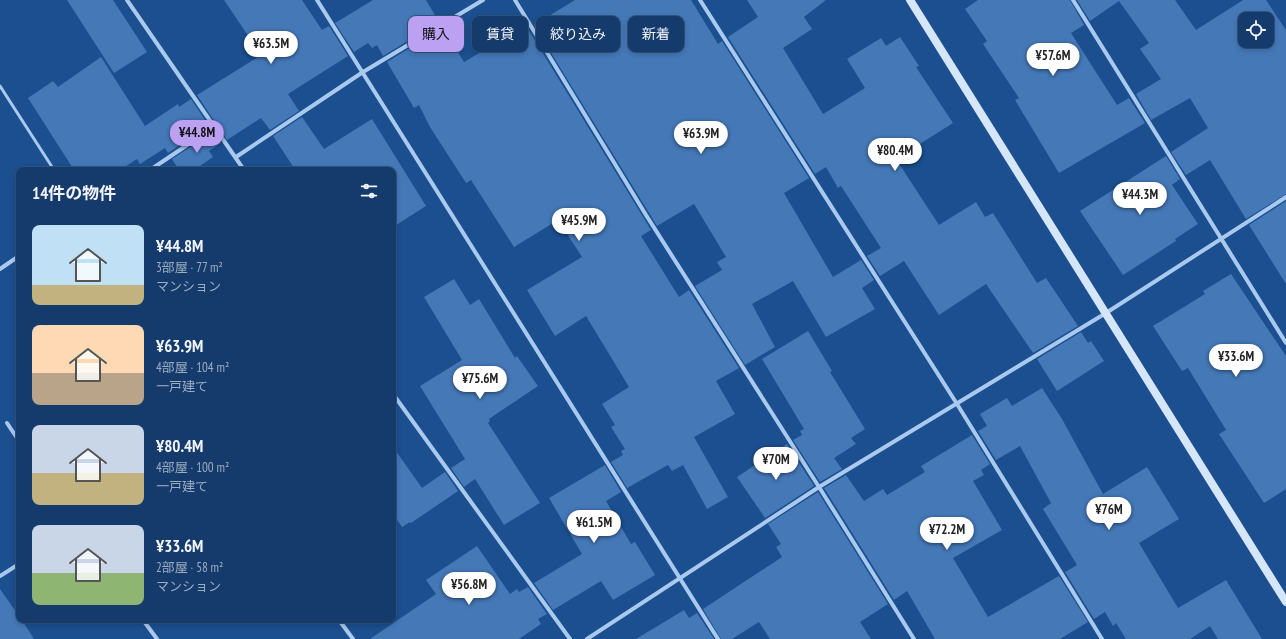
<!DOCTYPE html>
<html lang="ja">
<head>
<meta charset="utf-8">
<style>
  :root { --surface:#143b6b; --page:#214673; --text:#f1f3f6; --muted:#9dadc1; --line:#33557e; --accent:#bca0f2 }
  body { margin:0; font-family:"PT Sans Narrow","Noto Sans JP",sans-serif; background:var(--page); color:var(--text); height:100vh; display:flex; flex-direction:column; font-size:15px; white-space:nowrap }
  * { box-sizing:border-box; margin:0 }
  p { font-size:13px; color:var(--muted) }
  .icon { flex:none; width:22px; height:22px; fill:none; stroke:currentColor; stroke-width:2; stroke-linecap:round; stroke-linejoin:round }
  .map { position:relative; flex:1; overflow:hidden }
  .side { position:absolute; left:16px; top:167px; width:380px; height:456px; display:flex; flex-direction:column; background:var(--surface); border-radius:8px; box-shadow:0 2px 6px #0003,0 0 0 1px var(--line) }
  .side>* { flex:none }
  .guide { position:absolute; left:408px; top:16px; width:380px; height:36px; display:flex; gap:8px }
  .controls { position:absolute; left:1238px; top:12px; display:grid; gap:8px }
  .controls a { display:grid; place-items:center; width:36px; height:36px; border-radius:8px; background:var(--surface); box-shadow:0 2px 6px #0003,0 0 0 1px var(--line); font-size:20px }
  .price { position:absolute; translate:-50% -34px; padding:0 9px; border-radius:14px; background:#fff; color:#222; font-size:13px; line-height:26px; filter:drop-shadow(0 1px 2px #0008) }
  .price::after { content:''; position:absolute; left:50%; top:24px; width:12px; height:9px; margin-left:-6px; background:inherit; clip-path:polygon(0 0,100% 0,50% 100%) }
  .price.on { background:var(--accent); color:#111 }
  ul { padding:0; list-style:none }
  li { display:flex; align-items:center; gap:12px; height:100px; padding:0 16px }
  li span { display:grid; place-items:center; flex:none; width:112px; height:80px; border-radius:8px; color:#555 }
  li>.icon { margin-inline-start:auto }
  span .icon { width:48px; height:48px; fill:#fffc; stroke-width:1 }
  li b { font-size:17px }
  h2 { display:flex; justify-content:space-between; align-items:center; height:48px; padding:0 16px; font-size:17px }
  .chip { padding:0 14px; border-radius:8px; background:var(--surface); box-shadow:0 2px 6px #0003,0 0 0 1px var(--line); font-size:14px; line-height:36px }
  .chip.on { background:var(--accent); color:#111 }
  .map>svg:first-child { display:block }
  .building { fill:#4478b7; fill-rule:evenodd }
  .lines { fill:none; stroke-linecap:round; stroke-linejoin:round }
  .lane { stroke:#a9c9ee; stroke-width:3 }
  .street { stroke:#a9c9ee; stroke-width:4 }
  .secondary { stroke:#d6e6fa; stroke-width:8 }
</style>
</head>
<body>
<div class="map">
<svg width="1286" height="639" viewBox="0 0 1286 639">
  <rect width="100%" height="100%" fill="#1b4f8f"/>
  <!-- building -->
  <g class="building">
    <path d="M 67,0 L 113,0 L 147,52 L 114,73 Z"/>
    <path d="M 224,0 L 302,0 L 322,30 L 329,26 L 348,56 L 288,94 L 299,111 L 270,130 L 261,118 L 227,140 L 197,95 L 261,55 Z"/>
    <path d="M 373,0 L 426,0 L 439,22 L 383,56 L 377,45 L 372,48 L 368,43 L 354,52 L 335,23 Z"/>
    <path d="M 575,0 L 691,0 L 718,44 L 722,41 L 809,178 L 784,193 L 833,277 L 861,260 L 874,280 L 862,288 L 875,309 L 826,337 L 793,281 L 752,304 L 775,347 L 745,365 L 695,286 L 722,270 L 717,262 L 726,257 L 694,204 L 657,226 L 534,25 Z"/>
    <path d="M 747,0 L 826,0 L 804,17 L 812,29 L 783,48 L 823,114 L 865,88 L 847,59 L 881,38 L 886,46 L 900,37 L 919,66 L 916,67 L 953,123 L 896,159 L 939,225 L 976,202 L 985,217 L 993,213 L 1037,283 L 1046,278 L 1078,326 L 1033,353 L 986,284 L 939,315 L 904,261 L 880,276 L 867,256 L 881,248 L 841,186 L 838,188 L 826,167 L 815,174 L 728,37 L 758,17 Z"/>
    <path d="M 978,0 L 1070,0 L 1084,25 L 1071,33 L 1117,105 L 1129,98 L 1145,123 L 1059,173 L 1015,100 L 1019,98 L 983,44 L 987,41 L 965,9 Z"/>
    <path d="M 1077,0 L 1175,0 L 1196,30 L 1243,0 L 1266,0 L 1286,30 L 1286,194 L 1246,219 L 1210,160 L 1186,175 L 1171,152 L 1208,128 L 1190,98 L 1151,120 L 1136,94 L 1161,79 L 1140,49 L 1149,43 L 1119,1 L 1090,21 ZM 1245,19 L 1267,19 L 1267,41 L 1245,41 Z"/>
    <path d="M 443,28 L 464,62 L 520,29 L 522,33 L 528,29 L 651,230 L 641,236 L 679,297 L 689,290 L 739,368 L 716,381 L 735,414 L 694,437 L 728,497 L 707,509 L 683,465 L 672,471 L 668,465 L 627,488 L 611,462 L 623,455 L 621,451 L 625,449 L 611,427 L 615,425 L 602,404 L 629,387 L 586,316 L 555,336 L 527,290 L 582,257 L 558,220 L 514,247 L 471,180 L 466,183 L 430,127 L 419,105 L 414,108 L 387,62 Z"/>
    <path d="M 101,57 L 145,126 L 178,104 L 179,107 L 191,99 L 209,126 L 168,153 L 165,148 L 140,164 L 137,159 L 120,170 L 74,170 L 28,98 L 53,81 L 58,87 Z"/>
    <path d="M 302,117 L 324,149 L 372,119 L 426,206 L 393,227 L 393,170 L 290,170 L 294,168 L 273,136 Z"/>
    <path d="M 213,132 L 221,143 L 209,151 L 213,157 L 194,170 L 179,170 L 172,159 Z"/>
    <path d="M 1166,156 L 1180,179 L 1172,185 L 1198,224 L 1175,239 L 1176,241 L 1123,275 L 1080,211 Z"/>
    <path d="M 1286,201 L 1286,284 L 1249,225 Z"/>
    <path d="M 1231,274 L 1286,356 L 1286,489 L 1264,503 L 1219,434 L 1226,430 L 1188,368 L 1182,371 L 1153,326 L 1205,294 L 1203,291 Z"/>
    <path d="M 454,279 L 470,305 L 479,299 L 515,358 L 517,356 L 538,386 L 489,419 L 490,421 L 488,423 L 540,503 L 504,525 L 475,479 L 464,487 L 451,468 L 465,459 L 420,386 L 462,360 L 424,297 Z"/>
    <path d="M 808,331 L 832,371 L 830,372 L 865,429 L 851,438 L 856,444 L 834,458 L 842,469 L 820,482 L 793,440 L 802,435 L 800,431 L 804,429 L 762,359 Z"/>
    <path d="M 1081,332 L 1088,343 L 1091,341 L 1104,361 L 1057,391 L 1037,359 Z"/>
    <path d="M 1042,388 L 1062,419 L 1103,494 L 1147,467 L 1179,519 L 1139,543 L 1178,608 L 1226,580 L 1262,639 L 1218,639 L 1210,626 L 1190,639 L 1126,639 L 1116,623 L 1113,626 L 1105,612 L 1094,619 L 1065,572 L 1077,565 L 1043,509 L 1051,503 L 1020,446 L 996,460 L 978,431 L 987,426 L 980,414 L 1007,398 L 1012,406 Z"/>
    <path d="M 972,435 L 990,464 L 981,470 L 984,475 L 973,481 L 1002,530 L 953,558 L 988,617 L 1059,576 L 1088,622 L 1060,639 L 935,639 L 907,591 L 894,600 L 824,488 L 846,475 L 864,501 L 883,489 L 887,495 L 925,472 L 921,466 Z"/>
    <path d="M 787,444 L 814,486 L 765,518 L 737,477 Z"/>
    <path d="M 393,447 L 422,488 L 445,472 L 458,491 L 411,523 L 410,522 L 402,527 L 393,514 Z"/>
    <path d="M 605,465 L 621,492 L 606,501 L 631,544 L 635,542 L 655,575 L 613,600 L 601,581 L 553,610 L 534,583 L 582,554 L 549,498 Z"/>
    <path d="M 818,492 L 888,604 L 860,622 L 871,639 L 770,639 L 759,622 L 732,639 L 721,639 L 703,609 L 782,557 L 776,547 L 781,544 L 768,524 Z"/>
    <path d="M 477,546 L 510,594 L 517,589 L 519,592 L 528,587 L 547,614 L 538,619 L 541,624 L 519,639 L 370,639 L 436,594 L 426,580 Z"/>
    <path d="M 0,589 L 19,616 L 19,620 L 22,620 L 34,639 L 0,639 Z"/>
    <path d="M 684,610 L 689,618 L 697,613 L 714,639 L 636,639 Z"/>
  </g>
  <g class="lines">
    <!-- lane -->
    <path class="lane" d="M 0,86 L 54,170"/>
    <!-- street -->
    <g class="street">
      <path d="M 127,0 L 244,170"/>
      <path d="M 317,0 L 718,639"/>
      <path d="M 515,0 L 646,215 L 819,487 L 914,639"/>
      <path d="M 700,0 L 957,404 L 1102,639"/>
      <path d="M 1073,0 L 1286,343"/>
      <path d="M 236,157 L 363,72 L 483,0"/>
      <path d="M 150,170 L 214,127"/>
      <path d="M 0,269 L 19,256"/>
      <path d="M 393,394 L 570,639"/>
      <path d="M 7,423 L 19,441"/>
      <path d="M 0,576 L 19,564"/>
      <path d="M 143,620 L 157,639"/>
      <path d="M 339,620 L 353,639"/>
      <path d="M 587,639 L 819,487 L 1106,313 L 1286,197"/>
    </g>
    <!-- secondary -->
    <path class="secondary" d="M 910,0 L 1286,602"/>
  </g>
</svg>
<div class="controls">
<a><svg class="icon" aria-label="locate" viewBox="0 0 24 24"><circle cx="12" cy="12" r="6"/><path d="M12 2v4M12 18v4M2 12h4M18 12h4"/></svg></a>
</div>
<b class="price" style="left:271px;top:65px">¥63.5M</b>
<b class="price" style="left:1053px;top:77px">¥57.6M</b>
<b class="price on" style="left:197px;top:154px">¥44.8M</b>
<b class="price" style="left:701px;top:155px">¥63.9M</b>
<b class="price" style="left:895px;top:172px">¥80.4M</b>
<b class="price" style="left:1140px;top:216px">¥44.3M</b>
<b class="price" style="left:579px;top:242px">¥45.9M</b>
<b class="price" style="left:1236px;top:378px">¥33.6M</b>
<b class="price" style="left:480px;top:400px">¥75.6M</b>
<b class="price" style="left:776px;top:481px">¥70M</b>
<b class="price" style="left:1109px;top:531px">¥76M</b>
<b class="price" style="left:594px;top:544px">¥61.5M</b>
<b class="price" style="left:947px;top:551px">¥72.2M</b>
<b class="price" style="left:469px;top:606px">¥56.8M</b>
<div class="guide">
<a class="chip on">購入</a>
<a class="chip">賃貸</a>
<a class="chip">絞り込み</a>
<a class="chip">新着</a>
</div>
<section class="side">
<h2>14件の物件<svg class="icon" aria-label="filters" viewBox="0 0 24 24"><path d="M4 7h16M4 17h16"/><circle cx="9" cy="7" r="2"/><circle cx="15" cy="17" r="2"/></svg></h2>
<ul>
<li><span style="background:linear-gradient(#bfe0f5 75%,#c2b280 0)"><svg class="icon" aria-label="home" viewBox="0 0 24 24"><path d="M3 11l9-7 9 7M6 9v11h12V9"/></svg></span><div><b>¥44.8M</b><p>3部屋 · 77 m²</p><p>マンション</p></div></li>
<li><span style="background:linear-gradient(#ffd9b3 60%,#b9a48a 0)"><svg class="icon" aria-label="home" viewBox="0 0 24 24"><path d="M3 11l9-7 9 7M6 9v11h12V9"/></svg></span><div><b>¥63.9M</b><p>4部屋 · 104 m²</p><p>一戸建て</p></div></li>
<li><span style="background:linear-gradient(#c9d6e8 60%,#c2b280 0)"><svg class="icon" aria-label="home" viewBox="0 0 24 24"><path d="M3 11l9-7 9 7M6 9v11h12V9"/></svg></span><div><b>¥80.4M</b><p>4部屋 · 100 m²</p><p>一戸建て</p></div></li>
<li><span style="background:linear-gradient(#c9d6e8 60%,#8fb573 0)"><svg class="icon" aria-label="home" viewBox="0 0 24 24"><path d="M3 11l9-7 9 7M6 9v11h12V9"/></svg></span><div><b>¥33.6M</b><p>2部屋 · 58 m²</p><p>マンション</p></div></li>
</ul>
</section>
</div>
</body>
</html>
